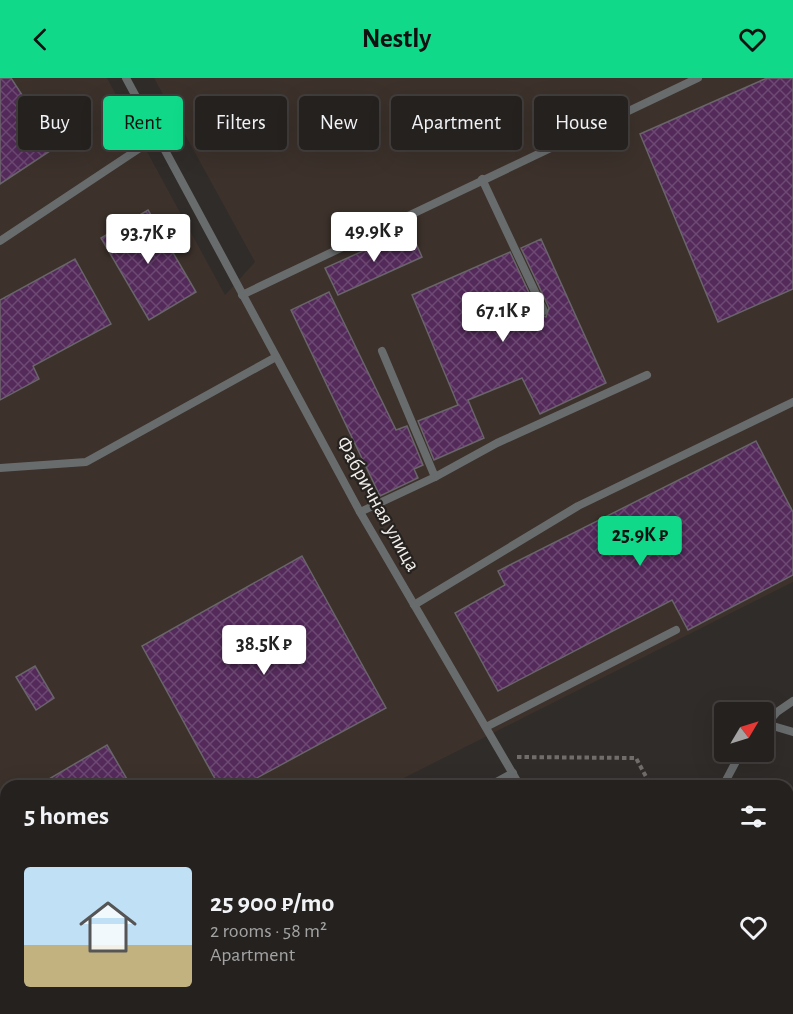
<!DOCTYPE html>
<html lang="en">
<head>
<meta charset="utf-8">
<style>
  :root { --surface:#24211f; --page:#2c2928; --text:#f1f3f6; --muted:#a3a3a4; --line:#413e3d; --accent:#10d98a }
  body { margin:0; font-family:"Alegreya Sans",sans-serif; background:var(--page); color:var(--text); height:100vh; display:flex; flex-direction:column; font-size:22px; white-space:nowrap }
  * { box-sizing:border-box; margin:0 }
  p { font-size:20px; color:var(--muted) }
  .icon { flex:none; width:33px; height:33px; fill:none; stroke:currentColor; stroke-width:2; stroke-linecap:round; stroke-linejoin:round }
  .map { position:relative; flex:1; overflow:hidden }
  .drawer { position:absolute; left:0px; top:702px; width:794px; height:234px; display:flex; flex-direction:column; background:var(--surface); border-radius:18px 18px 0 0; box-shadow:0 6px 24px #0002,0 0 0 2px var(--line) }
  .drawer>* { flex:none }
  .hud { position:absolute; left:18px; top:18px; width:758px; height:54px; display:flex; gap:12px }
  .needle { width:39px; rotate:52deg }
  .buttons { position:absolute; left:714px; top:624px; display:grid; gap:12px }
  .buttons a { display:grid; place-items:center; width:60px; height:60px; border-radius:6px; background:var(--surface); box-shadow:0 6px 24px #0002,0 0 0 2px var(--line); font-size:30px }
  .price { position:absolute; translate:-50% -51px; padding:0 14px; border-radius:6px; background:#fff; color:#222; font-size:20px; line-height:39px; filter:drop-shadow(0 2px 3px #0008) }
  .price::after { content:''; position:absolute; left:50%; top:36px; width:18px; height:14px; margin-left:-9px; background:inherit; clip-path:polygon(0 0,100% 0,50% 100%) }
  .price.current { background:var(--accent); color:#111 }
  ul { padding:0; list-style:none }
  li { display:flex; align-items:center; gap:18px; height:150px; padding:0 24px }
  li+li { border-top:2px solid var(--line) }
  li span { display:grid; place-items:center; flex:none; width:168px; height:120px; border-radius:6px; color:#555 }
  li>.icon { margin-inline-start:auto }
  span .icon { width:72px; height:72px; fill:#fffc; stroke-width:1 }
  li b { font-size:26px }
  h2 { display:flex; justify-content:space-between; align-items:center; height:72px; padding:0 24px; font-size:26px }
  .chip { padding:0 21px; border-radius:6px; background:var(--surface); box-shadow:0 6px 24px #0002,0 0 0 2px var(--line); font-size:21px; line-height:54px }
  .chip.current { background:var(--accent); color:#111 }
  header { display:flex; justify-content:space-between; align-items:center; height:78px; padding:0 24px; background:var(--accent); color:#111; font-size:27px; font-weight:700 }
  .map>svg:first-child { display:block }
  .built { fill:#3c312b }
  .building { fill:url(#building-cross-hatch); stroke:#69656a; stroke-width:1.5 }
  .lines { fill:none; stroke-linecap:round; stroke-linejoin:round }
  .path { stroke:#716d6a; stroke-width:4; stroke-dasharray:4.5 3; stroke-linecap:butt }
  .lane { stroke:#696c6d; stroke-width:8 }
  .labels { text-anchor:middle; dominant-baseline:central; stroke-width:4.5; stroke-linejoin:round; paint-order:stroke }
  .street-label { font-size:21px; fill:#f0edeb; stroke:#26221f }
</style>
</head>
<body>
<header><svg class="icon" aria-label="back" viewBox="0 0 24 24"><path d="M15 5l-7 7 7 7"/></svg>Nestly<svg class="icon" aria-label="heart" viewBox="0 0 24 24"><path d="M12 20l-8-8c-3-5 5-10 8-4 3-6 11-1 8 4z"/></svg></header>
<div class="map">
<svg width="793" height="936" viewBox="0 0 793 936">
  <defs>
    <pattern id="building-cross-hatch" width="8" height="8" patternUnits="userSpaceOnUse" patternTransform="scale(1.5)"><rect width="8" height="8" fill="#542a5b"/><path d="M0 0l8 8M0 8l8-8" fill="none" stroke="#6d4973"/></pattern>
  </defs>
  <rect width="100%" height="100%" fill="#302c29"/>
  <!-- built -->
  <path class="built" d="M 0,0 L 107,0 L 225,217 L 255,184 L 154,0 L 793,0 L 793,504 L 388,708 L 6,708 L 6,930 L 234,930 L 237,936 L 0,936 Z"/>
  <!-- building -->
  <g class="building">
    <path d="M 0,0 L 11,0 L 56,69 L 0,106 Z"/>
    <path d="M 767,0 L 793,0 L 793,211 L 718,244 L 640,56 Z"/>
    <path d="M 148,132 L 196,214 L 149,242 L 101,160 Z"/>
    <path d="M 410,152 L 422,179 L 338,217 L 325,190 Z"/>
    <path d="M 541,161 L 606,305 L 540,336 L 522,300 L 468,322 L 484,360 L 434,382 L 418,343 L 458,327 L 412,217 L 510,174 L 539,236 L 546,239 L 549,230 L 521,170 Z"/>
    <path d="M 75,181 L 111,246 L 33,288 L 39,301 L 0,322 L 0,222 Z"/>
    <path d="M 329,214 L 396,352 L 407,348 L 423,387 L 414,391 L 418,400 L 380,418 L 291,232 Z"/>
    <path d="M 756,363 L 793,434 L 793,497 L 688,552 L 672,522 L 498,613 L 455,535 L 505,507 L 498,493 Z"/>
    <path d="M 302,478 L 386,630 L 242,708 L 219,708 L 142,568 Z"/>
    <path d="M 35,588 L 54,620 L 36,632 L 16,599 Z"/>
    <path d="M 107,667 L 131,708 L 37,708 Z"/>
  </g>
  <g class="lines">
    <!-- path -->
    <path class="path" d="M 517,679 L 636,680 L 651,708"/>
    <!-- lane -->
    <g class="lane">
      <path d="M 126,0 L 360,434 L 520,708"/>
      <path d="M 482,101 L 544,233"/>
      <path d="M 0,163 L 158,58"/>
      <path d="M 242,217 L 698,0"/>
      <path d="M 382,273 L 435,399"/>
      <path d="M 0,390 L 86,384 L 276,279"/>
      <path d="M 360,434 L 435,399 L 497,365 L 647,297"/>
      <path d="M 414,527 L 578,428 L 793,324"/>
      <path d="M 766,646 L 793,654"/>
      <path d="M 486,649 L 676,552"/>
      <path d="M 764,649 L 777,634 L 793,623"/>
      <path d="M 489,708 L 513,695"/>
      <path d="M 723,708 L 741,674"/>
      <path d="M 788,852 L 793,853"/>
      <path d="M 0,868 L 6,880"/>
      <path d="M 30,930 L 33,936"/>
      <path d="M 502,930 L 505,936"/>
      <path d="M 643,930 L 647,936"/>
    </g>
  </g>
  <g class="labels">
    <!-- street labels -->
    <g class="street-label">
      <text transform="translate(378 426) rotate(61)">Фабричная улица</text>
    </g>
  </g>
</svg>
<div class="buttons">
<a><svg class="needle" viewBox="-14 -14 28 28"><path d="M0-13l5 13h-10z" fill="#e53935"/><path d="M0 13l5-13h-10z" fill="#a3a3a4"/></svg></a>
</div>
<b class="price" style="left:374px;top:185px">49.9K ₽</b>
<b class="price" style="left:148px;top:187px">93.7K ₽</b>
<b class="price" style="left:503px;top:265px">67.1K ₽</b>
<b class="price current" style="left:640px;top:489px">25.9K ₽</b>
<b class="price" style="left:264px;top:598px">38.5K ₽</b>
<div class="hud">
<a class="chip">Buy</a>
<a class="chip current">Rent</a>
<a class="chip">Filters</a>
<a class="chip">New</a>
<a class="chip">Apartment</a>
<a class="chip">House</a>
</div>
<section class="drawer">
<h2>5 homes<svg class="icon" aria-label="filters" viewBox="0 0 24 24"><path d="M4 7h16M4 17h16"/><circle cx="9" cy="7" r="2"/><circle cx="15" cy="17" r="2"/></svg></h2>
<ul>
<li><span style="background:linear-gradient(#bfe0f5 65%,#c2b280 0)"><svg class="icon" aria-label="home" viewBox="0 0 24 24"><path d="M3 11l9-7 9 7M6 9v11h12V9"/></svg></span><div><b>25 900 ₽/mo</b><p>2 rooms · 58 m²</p><p>Apartment</p></div><svg class="icon" aria-label="heart" viewBox="0 0 24 24"><path d="M12 20l-8-8c-3-5 5-10 8-4 3-6 11-1 8 4z"/></svg></li>
</ul>
</section>
</div>
</body>
</html>
